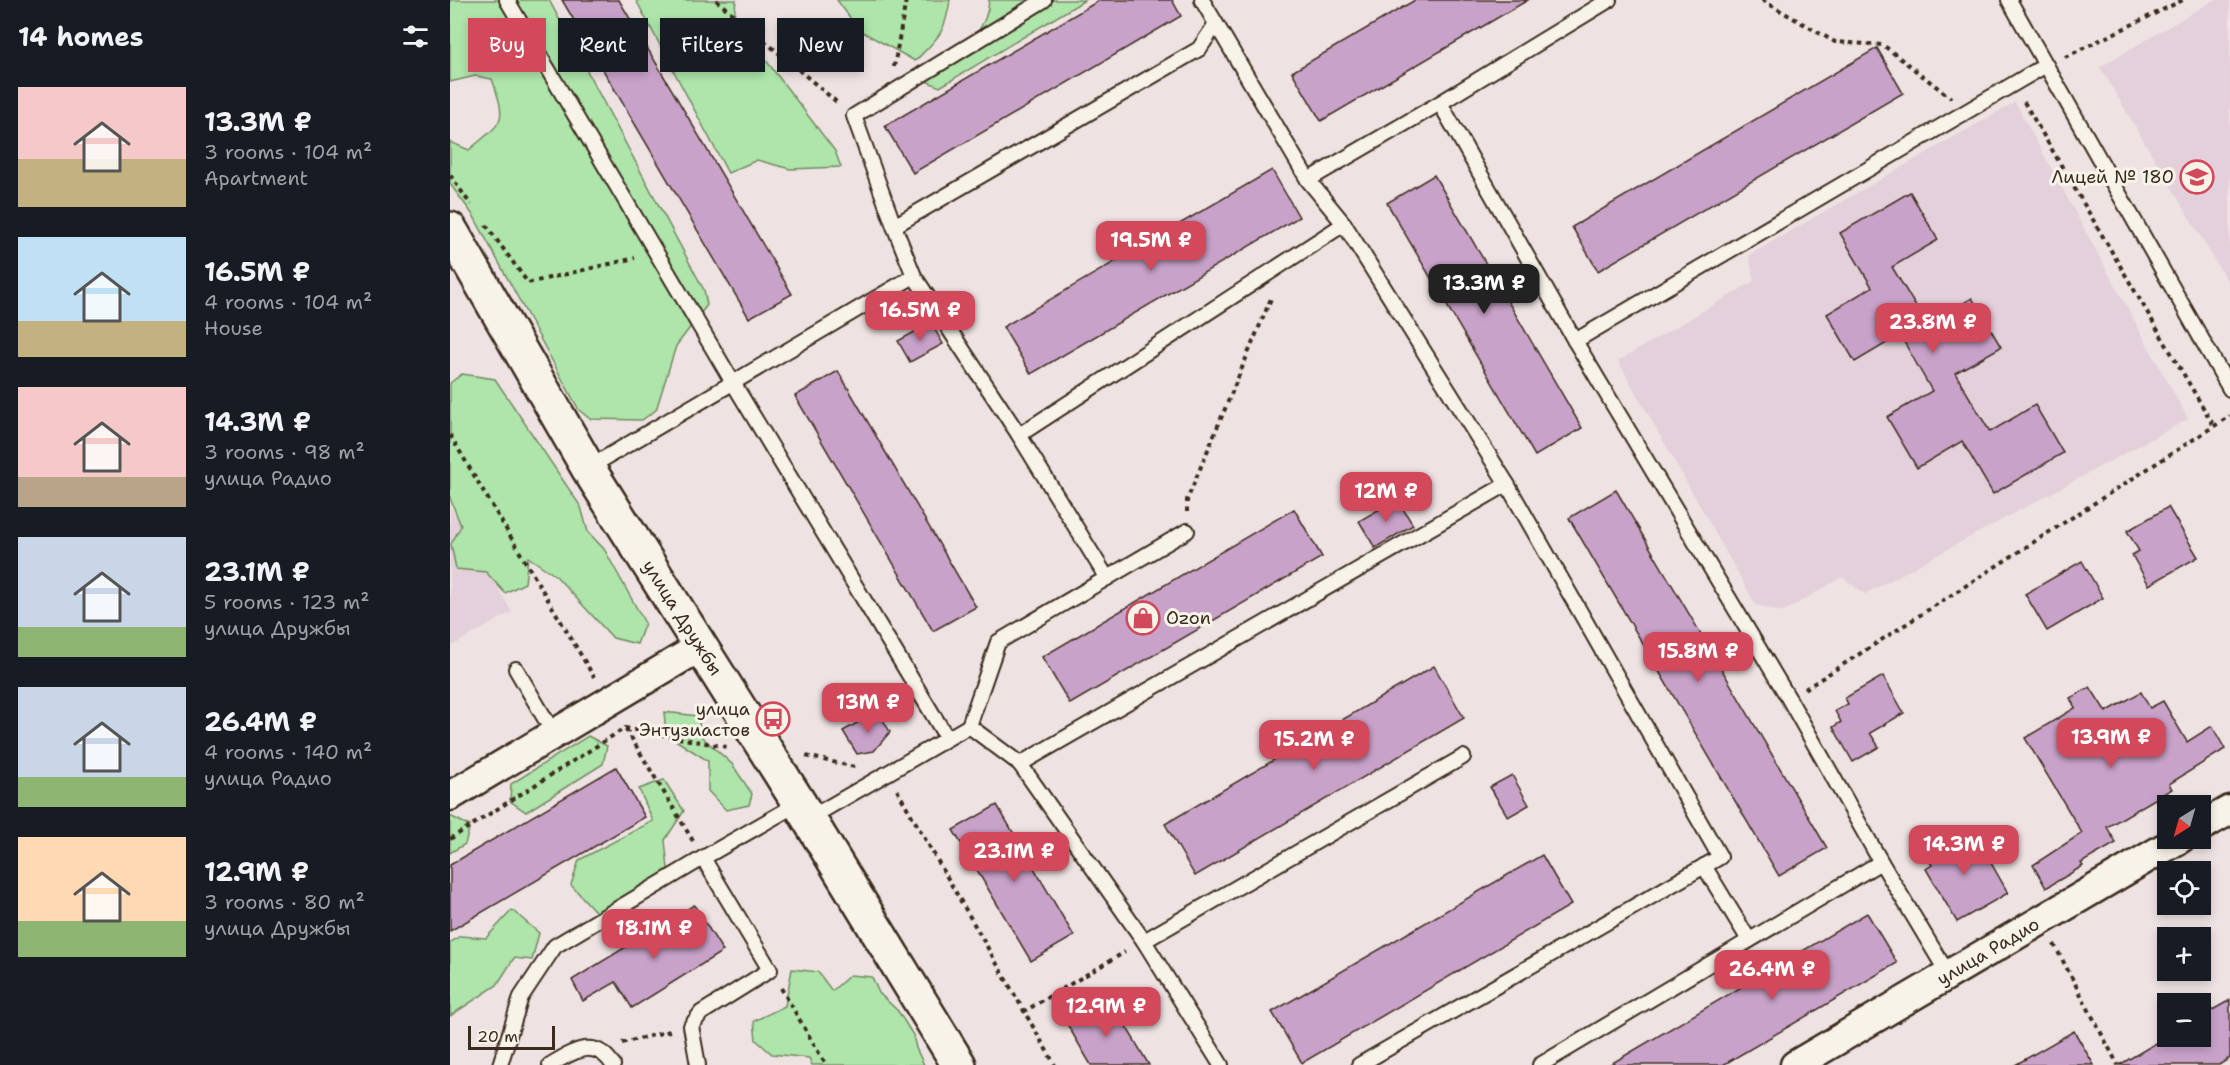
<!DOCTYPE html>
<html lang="en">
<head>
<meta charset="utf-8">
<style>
  :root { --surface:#171b24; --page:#20242c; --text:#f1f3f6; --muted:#9ea1a6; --accent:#d1495b }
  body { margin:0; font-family:"Shantell Sans",sans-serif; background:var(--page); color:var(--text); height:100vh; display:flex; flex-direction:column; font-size:22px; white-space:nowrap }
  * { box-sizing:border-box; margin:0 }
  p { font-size:20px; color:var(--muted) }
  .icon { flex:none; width:33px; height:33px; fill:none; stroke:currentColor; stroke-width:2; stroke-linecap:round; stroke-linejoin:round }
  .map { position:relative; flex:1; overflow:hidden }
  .details { display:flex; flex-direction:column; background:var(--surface); width:450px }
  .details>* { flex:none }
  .banner { position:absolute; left:18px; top:18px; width:570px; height:54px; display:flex; gap:12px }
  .needle { width:39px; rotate:217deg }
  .controls { position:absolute; left:1707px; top:795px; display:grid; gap:12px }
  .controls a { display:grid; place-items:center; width:54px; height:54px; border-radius:0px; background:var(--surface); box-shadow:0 3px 9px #0003; font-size:30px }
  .scale { position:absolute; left:18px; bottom:15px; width:87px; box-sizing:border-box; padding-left:6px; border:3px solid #3b2a1e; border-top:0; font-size:16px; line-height:21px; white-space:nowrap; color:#3b2a1e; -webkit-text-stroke:4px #f7f3e8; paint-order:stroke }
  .price { position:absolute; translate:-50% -51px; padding:0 14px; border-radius:12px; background:var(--accent); color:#fff; font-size:20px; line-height:39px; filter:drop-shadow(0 2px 3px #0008) }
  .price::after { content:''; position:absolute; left:50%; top:36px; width:18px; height:14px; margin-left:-9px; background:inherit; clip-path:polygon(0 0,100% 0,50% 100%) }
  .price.on { background:#222; color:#fff }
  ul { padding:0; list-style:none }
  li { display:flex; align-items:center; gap:18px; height:150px; padding:0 18px }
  li span { display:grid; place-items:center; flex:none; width:168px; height:120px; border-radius:0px; color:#555 }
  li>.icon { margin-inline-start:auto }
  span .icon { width:72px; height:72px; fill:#fffc; stroke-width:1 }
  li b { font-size:26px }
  h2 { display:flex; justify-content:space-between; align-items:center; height:72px; padding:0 18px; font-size:26px }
  .pill { padding:0 21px; border-radius:0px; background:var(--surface); box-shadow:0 3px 9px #0003; font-size:21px; line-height:54px }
  .pill.on { background:var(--accent); color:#fff }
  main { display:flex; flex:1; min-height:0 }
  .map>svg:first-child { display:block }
  .built { fill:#e3d0da }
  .green { fill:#ade5aa; stroke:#748864; stroke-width:1.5 }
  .building { fill:#c9a2c9; stroke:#3b2a1e; stroke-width:1.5 }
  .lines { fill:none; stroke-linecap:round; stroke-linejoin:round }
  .service-casing { stroke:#3b2a1e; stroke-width:18 }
  .minor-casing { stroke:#3b2a1e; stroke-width:33 }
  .tertiary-casing { stroke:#3b2a1e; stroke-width:38 }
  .path { stroke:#3b2a1e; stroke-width:4; stroke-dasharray:4.5 4.5; stroke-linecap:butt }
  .service { stroke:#f7f3e8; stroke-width:14 }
  .minor { stroke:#f7f3e8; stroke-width:28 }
  .tertiary { stroke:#f7f3e8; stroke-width:33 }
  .labels { text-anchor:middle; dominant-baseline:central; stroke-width:6; stroke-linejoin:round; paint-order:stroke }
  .poi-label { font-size:18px; fill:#3b2a1e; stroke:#f7f3e8; text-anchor:end }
  .street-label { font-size:18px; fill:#3b2a1e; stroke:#f7f3e8 }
</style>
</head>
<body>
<main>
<section class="details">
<h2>14 homes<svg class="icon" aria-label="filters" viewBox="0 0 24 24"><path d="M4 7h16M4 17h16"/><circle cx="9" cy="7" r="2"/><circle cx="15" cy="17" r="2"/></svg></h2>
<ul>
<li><span style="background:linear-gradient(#f6c9c9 60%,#c2b280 0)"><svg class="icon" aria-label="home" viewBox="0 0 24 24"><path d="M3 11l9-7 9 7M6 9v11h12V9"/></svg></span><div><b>13.3M ₽</b><p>3 rooms · 104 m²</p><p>Apartment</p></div></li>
<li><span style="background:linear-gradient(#bfe0f5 70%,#c2b280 0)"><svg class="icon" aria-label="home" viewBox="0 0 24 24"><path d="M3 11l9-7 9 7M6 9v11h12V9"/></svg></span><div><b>16.5M ₽</b><p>4 rooms · 104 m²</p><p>House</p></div></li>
<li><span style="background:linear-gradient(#f6c9c9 75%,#b9a48a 0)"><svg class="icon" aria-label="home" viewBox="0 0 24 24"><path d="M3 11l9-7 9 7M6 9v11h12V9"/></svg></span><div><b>14.3M ₽</b><p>3 rooms · 98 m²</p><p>улица Радио</p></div></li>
<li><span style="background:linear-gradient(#c9d6e8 75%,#8fb573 0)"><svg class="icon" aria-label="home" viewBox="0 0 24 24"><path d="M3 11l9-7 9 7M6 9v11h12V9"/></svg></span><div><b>23.1M ₽</b><p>5 rooms · 123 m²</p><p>улица Дружбы</p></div></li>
<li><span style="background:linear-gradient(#c9d6e8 75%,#8fb573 0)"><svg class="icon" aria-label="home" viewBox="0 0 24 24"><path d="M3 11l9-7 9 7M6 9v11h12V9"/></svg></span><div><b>26.4M ₽</b><p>4 rooms · 140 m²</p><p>улица Радио</p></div></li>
<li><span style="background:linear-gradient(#ffd9b3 70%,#8fb573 0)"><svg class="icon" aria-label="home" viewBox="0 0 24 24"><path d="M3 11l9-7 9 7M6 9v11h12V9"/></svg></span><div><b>12.9M ₽</b><p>3 rooms · 80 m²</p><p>улица Дружбы</p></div></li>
</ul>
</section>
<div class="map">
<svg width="1780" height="1065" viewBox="0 0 1780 1065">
  <rect width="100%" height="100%" fill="#eee3e2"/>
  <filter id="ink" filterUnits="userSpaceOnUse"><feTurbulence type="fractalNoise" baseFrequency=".0167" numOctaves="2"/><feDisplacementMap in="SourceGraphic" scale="12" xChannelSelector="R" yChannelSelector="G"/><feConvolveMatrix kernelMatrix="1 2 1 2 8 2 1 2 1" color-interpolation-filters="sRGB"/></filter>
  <g filter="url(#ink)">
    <!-- built -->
    <g class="built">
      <path d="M 1764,0 L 1780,0 L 1780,286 L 1650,67 Z"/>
      <path d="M 1565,102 L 1738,419 L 1415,594 L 1392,577 L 1333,612 L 1306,605 L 1168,361 L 1304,281 L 1299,255 Z"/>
      <path d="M 0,506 L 62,612 L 0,647 Z"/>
    </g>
    <!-- green -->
    <g class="green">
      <path d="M 0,0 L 99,0 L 254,290 L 257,305 L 226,346 L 206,410 L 192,420 L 140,419 L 129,410 L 23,215 L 0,184 L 0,142 L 19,150 C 53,121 58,124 42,79 L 25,76 L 0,82 Z"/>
      <path d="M 186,0 L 286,0 L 284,18 L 385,151 L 391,167 L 340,169 L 307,160 L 278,173 Z"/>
      <path d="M 387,0 L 500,0 C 495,34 488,38 465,61 L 409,30 Z"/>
      <path d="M 539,0 L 635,0 L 490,87 L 476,81 C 501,58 538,36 539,0 Z"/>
      <path d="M 12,374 L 45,379 L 131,507 L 138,532 L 154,549 L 195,623 L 187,644 L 163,638 L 106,576 L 78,557 L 75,583 L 55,593 L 36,572 L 6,569 L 1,544 L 11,526 L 0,498 L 0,383 Z"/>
      <path d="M 214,712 L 248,716 L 251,736 L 282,764 L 302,794 L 299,805 L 276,810 L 258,791 L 258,761 L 216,734 Z"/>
      <path d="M 138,736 L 157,746 L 153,764 L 76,812 L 60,801 L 61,784 Z"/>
      <path d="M 214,780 L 234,811 L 215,840 L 219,879 L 155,922 L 121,885 L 129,860 L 203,821 L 189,789 Z"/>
      <path d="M 0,816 L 20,826 L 15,844 L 0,853 Z"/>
      <path d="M 62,910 L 89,933 L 82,960 L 64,958 L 47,985 L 0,1016 L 0,943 L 10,936 L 36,938 Z"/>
      <path d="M 342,969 L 368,972 L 382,991 L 400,975 L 422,977 L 429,993 L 448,1011 L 463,1035 L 466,1048 L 474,1065 L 362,1065 L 359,1058 L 322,1054 L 306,1040 L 304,1021 L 335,1006 Z"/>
    </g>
    <!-- building -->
    <g class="building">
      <path d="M 112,0 L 169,0 L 342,294 L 299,318 Z"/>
      <path d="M 650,0 L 722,0 L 731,16 L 463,173 L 435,126 Z"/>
      <path d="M 965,0 L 1078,0 L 871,121 L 842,72 Z"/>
      <path d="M 1427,48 L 1453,93 L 1148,271 L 1122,227 Z"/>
      <path d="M 822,170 L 849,217 L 581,374 L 553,327 Z"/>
      <path d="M 984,175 L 1132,428 L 1085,456 L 937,203 Z"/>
      <path d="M 1460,192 L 1488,240 L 1442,267 L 1477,325 L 1522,298 L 1551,347 L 1505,373 L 1540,432 L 1585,405 L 1613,453 L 1543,494 L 1512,441 L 1467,468 L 1437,417 L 1482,391 L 1450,335 L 1405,362 L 1377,314 L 1422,287 L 1390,233 Z"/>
      <path d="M 481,323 L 493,344 L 460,362 L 448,341 Z"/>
      <path d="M 388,371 L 526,607 L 483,631 L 345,396 Z"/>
      <path d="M 1166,490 L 1377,848 L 1329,876 L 1119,518 Z"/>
      <path d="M 947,499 L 963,525 L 925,548 L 909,521 Z"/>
      <path d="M 1718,507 L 1748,557 L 1699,585 L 1682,555 L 1689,551 L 1677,531 Z"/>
      <path d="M 844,509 L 872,557 L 620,704 L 592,657 Z"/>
      <path d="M 1632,561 L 1653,598 L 1597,631 L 1575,594 Z"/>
      <path d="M 984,666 L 1014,718 L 745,876 L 715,824 Z"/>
      <path d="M 1433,676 L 1454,713 L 1420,733 L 1429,747 L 1403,762 L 1383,727 L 1391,722 L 1385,711 L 1398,704 L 1395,698 Z"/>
      <path d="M 1640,687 L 1656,712 L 1691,692 L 1700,708 L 1713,701 L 1737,742 L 1762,726 L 1775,749 L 1719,784 L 1722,789 L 1657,827 L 1666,843 L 1631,863 L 1633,866 L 1596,888 L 1583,865 L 1632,833 L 1575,738 L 1625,708 L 1620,698 Z"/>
      <path d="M 428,711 L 440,732 L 424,751 L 407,754 L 393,731 Z"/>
      <path d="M 166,767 L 195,817 L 0,931 L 0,865 Z"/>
      <path d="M 1062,775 L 1079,805 L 1058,817 L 1040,787 Z"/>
      <path d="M 547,805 L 624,936 L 581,961 L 503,830 Z"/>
      <path d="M 1511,832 L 1519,845 L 1528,840 L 1558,893 L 1507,922 L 1476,869 L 1482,865 L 1475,854 Z"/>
      <path d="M 1092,855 L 1121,905 L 852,1063 L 822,1012 Z"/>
      <path d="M 244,905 L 273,951 L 182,1008 L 166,982 L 133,1001 L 122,980 Z"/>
      <path d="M 1417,913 L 1447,963 L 1273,1065 L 1159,1065 Z"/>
      <path d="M 660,999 L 699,1065 L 641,1065 L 617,1024 Z"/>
      <path d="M 1780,1000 L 1780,1058 L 1769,1065 L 1669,1065 L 1718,1036 L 1750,1036 L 1750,1017 Z"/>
      <path d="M 1624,1031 L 1644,1065 L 1565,1065 Z"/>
    </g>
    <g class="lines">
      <defs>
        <g id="service">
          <path d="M 57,0 L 282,381 L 497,738"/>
          <path d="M 752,0 L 858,180 L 894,224 L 1057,484 L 1270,857 L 909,1065"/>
          <path d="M 1559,0 L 1780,389"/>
          <path d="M 766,24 L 749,49 L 444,226 L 464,276 L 569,435 L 894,224"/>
          <path d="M 990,103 L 1125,341 L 1339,699 L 1431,862 L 1498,974"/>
          <path d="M 858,180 L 990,103 L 1159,0"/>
          <path d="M 444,226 L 404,116 L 594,0"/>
          <path d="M 1125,341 L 1596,65"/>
          <path d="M 569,435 L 657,578"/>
          <path d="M 138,468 L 464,276"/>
          <path d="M 737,531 L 548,642 L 519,726 L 570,764 L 694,941 L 771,1065"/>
          <path d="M 66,669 L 104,734"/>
          <path d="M 570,764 L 1057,484"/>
          <path d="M 358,819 L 519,726"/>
          <path d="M 1254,866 L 1299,940"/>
          <path d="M 694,941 L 1013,757"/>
          <path d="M 50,1065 L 71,997 L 105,946 L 253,858"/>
          <path d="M 100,1065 C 122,1052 145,1036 163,1065"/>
          <path d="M 248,1065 L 241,1026 L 251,1013 L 320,970 L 253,858 L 349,803"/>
          <path d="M 1090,1065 L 1431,862"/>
        </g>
        <g id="minor">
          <path d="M 0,796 L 250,647"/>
          <path d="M 1750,827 L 1780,810"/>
          <path id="s1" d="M 1345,1065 L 1731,838"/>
        </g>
        <g id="tertiary">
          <path id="s2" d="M 0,229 L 138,468 L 349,803 L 509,1065"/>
        </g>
      </defs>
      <!-- service casing -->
      <use href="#service" class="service-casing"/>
      <!-- minor casing -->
      <use href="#minor" class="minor-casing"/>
      <!-- tertiary casing -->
      <use href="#tertiary" class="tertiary-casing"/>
      <!-- path -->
      <g class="path">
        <path d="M 266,0 L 389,104"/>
        <path d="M 1312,0 L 1385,42 L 1433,45 L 1501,98"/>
        <path d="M 1615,57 L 1733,0"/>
        <path d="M 444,67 L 456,0"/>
        <path d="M 1574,102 L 1764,426"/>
        <path d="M 0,175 L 21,205"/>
        <path d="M 36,225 L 78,283 L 185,258"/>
        <path d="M 0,435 L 144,677"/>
        <path d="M 737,512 L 737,500 L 822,296"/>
        <path d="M 1355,689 L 1780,416"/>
        <path d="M 176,729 L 243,841"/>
        <path d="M 356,756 L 405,767"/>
        <path d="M 447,790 L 605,1065"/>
        <path d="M 0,839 L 175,728 L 277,747"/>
        <path d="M 1604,944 L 1668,1065"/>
        <path d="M 331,988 L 376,1065"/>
        <path d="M 573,1012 L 675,952"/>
        <path d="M 172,1043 L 220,1031"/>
      </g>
      <!-- service -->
      <use href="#service" class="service"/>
      <!-- minor -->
      <use href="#minor" class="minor"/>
      <!-- tertiary -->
      <use href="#tertiary" class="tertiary"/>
    </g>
  </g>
  <!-- icons -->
  <defs>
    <symbol id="school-ring" viewBox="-11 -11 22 22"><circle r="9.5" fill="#f7f3e8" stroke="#d1495b" stroke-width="1.5"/><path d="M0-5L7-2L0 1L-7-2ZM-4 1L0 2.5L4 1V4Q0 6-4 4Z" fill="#d1495b"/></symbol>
    <symbol id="shop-ring" viewBox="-11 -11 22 22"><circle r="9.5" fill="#f7f3e8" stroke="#d1495b" stroke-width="1.5"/><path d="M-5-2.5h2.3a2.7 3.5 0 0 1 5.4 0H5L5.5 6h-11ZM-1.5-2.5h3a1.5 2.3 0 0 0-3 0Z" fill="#d1495b"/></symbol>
    <symbol id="bus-ring" viewBox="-11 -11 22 22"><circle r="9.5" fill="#f7f3e8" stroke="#d1495b" stroke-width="1.5"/><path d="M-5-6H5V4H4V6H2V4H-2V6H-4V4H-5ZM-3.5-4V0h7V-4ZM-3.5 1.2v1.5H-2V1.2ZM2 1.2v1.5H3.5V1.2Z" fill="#d1495b"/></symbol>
  </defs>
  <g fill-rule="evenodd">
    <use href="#school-ring" x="1728" y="158" width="38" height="38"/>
    <use href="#shop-ring" x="674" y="599" width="38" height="38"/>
    <use href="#bus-ring" x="304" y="700" width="38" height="38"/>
  </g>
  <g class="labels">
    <!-- poi labels -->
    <g class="poi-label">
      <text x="1724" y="177">Лицей № 180</text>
      <text x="716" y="618" text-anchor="start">Ozon</text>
      <text x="300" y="709">улица<tspan x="300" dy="21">Энтузиастов</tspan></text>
    </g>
    <!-- street labels -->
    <g class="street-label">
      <text stroke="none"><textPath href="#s2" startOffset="453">улица Дружбы</textPath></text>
      <text stroke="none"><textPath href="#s1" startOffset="224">улица Радио</textPath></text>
    </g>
  </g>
</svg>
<div class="controls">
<a><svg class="needle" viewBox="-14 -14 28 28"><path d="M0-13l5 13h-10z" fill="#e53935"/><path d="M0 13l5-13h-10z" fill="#9ea1a6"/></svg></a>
<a><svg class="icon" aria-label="locate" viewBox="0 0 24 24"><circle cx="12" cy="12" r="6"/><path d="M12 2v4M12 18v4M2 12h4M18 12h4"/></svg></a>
<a>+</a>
<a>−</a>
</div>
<div class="scale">20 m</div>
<b class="price" style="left:701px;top:272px">19.5M ₽</b>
<b class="price on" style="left:1034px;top:315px">13.3M ₽</b>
<b class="price" style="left:470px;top:342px">16.5M ₽</b>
<b class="price" style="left:1483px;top:354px">23.8M ₽</b>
<b class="price" style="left:936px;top:523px">12M ₽</b>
<b class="price" style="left:1248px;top:683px">15.8M ₽</b>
<b class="price" style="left:418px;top:734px">13M ₽</b>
<b class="price" style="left:1661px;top:769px">13.9M ₽</b>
<b class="price" style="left:864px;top:771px">15.2M ₽</b>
<b class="price" style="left:1514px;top:876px">14.3M ₽</b>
<b class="price" style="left:564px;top:883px">23.1M ₽</b>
<b class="price" style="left:204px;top:960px">18.1M ₽</b>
<b class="price" style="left:1322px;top:1001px">26.4M ₽</b>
<b class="price" style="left:656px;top:1038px">12.9M ₽</b>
<div class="banner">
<a class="pill on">Buy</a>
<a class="pill">Rent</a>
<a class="pill">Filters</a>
<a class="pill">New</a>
</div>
</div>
</main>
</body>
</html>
